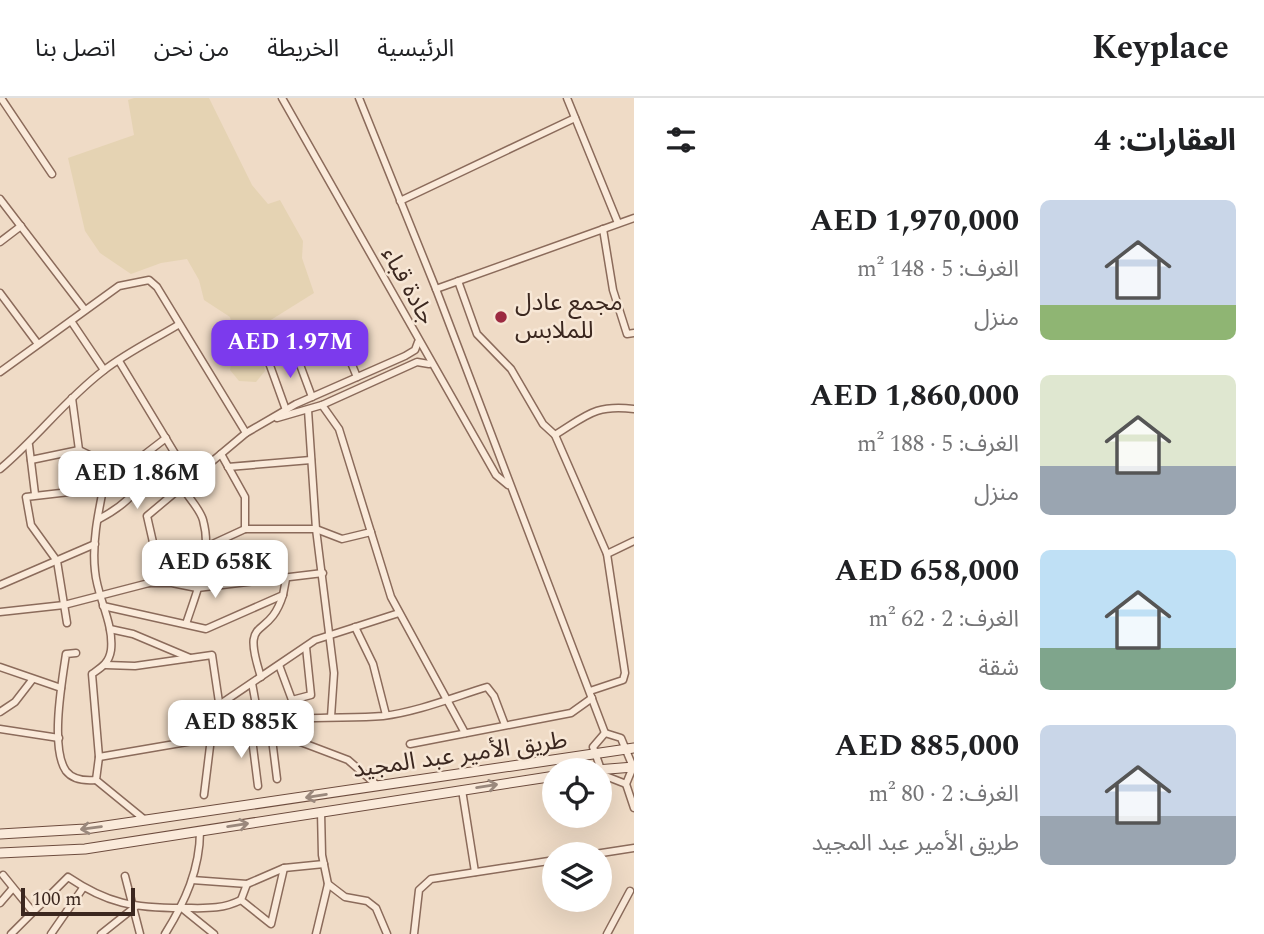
<!DOCTYPE html>
<html lang="ar">
<head>
<meta charset="utf-8">
<style>
  :root { --surface:#fff; --page:#f6f6f6; --text:#202124; --muted:#757577; --line:#e0e0e0; --accent:#7c3aed }
  body { margin:0; font-family:Spectral,"Noto Sans Arabic",serif; background:var(--page); color:var(--text); direction:rtl; height:100vh; display:flex; flex-direction:column; font-size:26px; white-space:nowrap }
  * { box-sizing:border-box; margin:0 }
  p { font-size:23px; color:var(--muted) }
  .icon { flex:none; width:38px; height:38px; fill:none; stroke:currentColor; stroke-width:2; stroke-linecap:round; stroke-linejoin:round }
  .map { position:relative; flex:1; overflow:hidden; direction:ltr }
  .drawer { display:flex; flex-direction:column; background:var(--surface); width:630px }
  .drawer>* { flex:none }
  .buttons { position:absolute; left:542px; top:660px; display:grid; gap:14px }
  .buttons a { display:grid; place-items:center; width:70px; height:70px; border-radius:50%; background:var(--surface); box-shadow:0 7px 28px #0002; font-size:35px }
  .scale { position:absolute; left:21px; bottom:18px; width:114px; box-sizing:border-box; padding-left:7px; border:4px solid #3b271f; border-top:0; font-size:19px; line-height:24px; white-space:nowrap; color:#3b271f; -webkit-text-stroke:5px #f7e7d6; paint-order:stroke }
  .price { position:absolute; translate:-50% -60px; padding:0 16px; border-radius:14px; background:#fff; color:#222; font-size:23px; line-height:46px; filter:drop-shadow(0 2px 4px #0008) }
  .price::after { content:''; position:absolute; left:50%; top:42px; width:21px; height:16px; margin-left:-10px; background:inherit; clip-path:polygon(0 0,100% 0,50% 100%) }
  .price.selected { background:var(--accent); color:#fff }
  ul { padding:0; list-style:none }
  li { display:flex; align-items:center; gap:21px; height:175px; padding:0 28px }
  li span { display:grid; place-items:center; flex:none; width:196px; height:140px; border-radius:10px; color:#555 }
  li>.icon { margin-inline-start:auto }
  span .icon { width:84px; height:84px; fill:#fffc; stroke-width:1 }
  li b { font-size:30px }
  h2 { display:flex; justify-content:space-between; align-items:center; height:84px; padding:0 28px; font-size:30px }
  header { display:flex; align-items:center; gap:42px; box-sizing:border-box; height:98px; padding:0 35px; background:var(--surface); border-bottom:2px solid var(--line) }
  header strong { font-size:33px }
  nav { display:flex; gap:38px; margin-inline-start:auto; font-size:24px }
  main { display:flex; flex:1; min-height:0 }
  .map>svg:first-child { display:block }
  .farmland { fill:#e5d3b3 }
  .lines { fill:none; stroke-linecap:round; stroke-linejoin:round }
  .street-casing { stroke:#8b6b5b; stroke-width:9 }
  .secondary-casing { stroke:#6d4c3e; stroke-width:11 }
  .street { stroke:#faeada; stroke-width:6 }
  .secondary { stroke:#faeada; stroke-width:9 }
  .oneway { stroke:#9a887c }
  .poi-dot { fill:#9c2a41; stroke:#f7e7d6; stroke-width:2.5 }
  .labels { text-anchor:middle; dominant-baseline:central; stroke-width:5; stroke-linejoin:round; paint-order:stroke }
  .street-label { font-size:24px; fill:#3b271f; stroke:#f7e7d6 }
  .poi-label { font-size:24px; fill:#3b271f; stroke:#f7e7d6; text-anchor:start }
</style>
</head>
<body>
<header>
<strong>Keyplace</strong>
<nav><a>الرئيسية</a><a>الخريطة</a><a>من نحن</a><a>اتصل بنا</a></nav>
</header>
<main>
<section class="drawer">
<h2>العقارات: 4<svg class="icon" aria-label="filters" viewBox="0 0 24 24"><path d="M4 7h16M4 17h16"/><circle cx="9" cy="7" r="2"/><circle cx="15" cy="17" r="2"/></svg></h2>
<ul>
<li><span style="background:linear-gradient(#c9d6e8 75%,#8fb573 0)"><svg class="icon" aria-label="home" viewBox="0 0 24 24"><path d="M3 11l9-7 9 7M6 9v11h12V9"/></svg></span><div><b>AED 1,970,000</b><p>الغرف: 5 · 148 m²</p><p>منزل</p></div></li>
<li><span style="background:linear-gradient(#dfe7d0 65%,#9aa5b1 0)"><svg class="icon" aria-label="home" viewBox="0 0 24 24"><path d="M3 11l9-7 9 7M6 9v11h12V9"/></svg></span><div><b>AED 1,860,000</b><p>الغرف: 5 · 188 m²</p><p>منزل</p></div></li>
<li><span style="background:linear-gradient(#bfe0f5 70%,#7fa58c 0)"><svg class="icon" aria-label="home" viewBox="0 0 24 24"><path d="M3 11l9-7 9 7M6 9v11h12V9"/></svg></span><div><b>AED 658,000</b><p>الغرف: 2 · 62 m²</p><p>شقة</p></div></li>
<li><span style="background:linear-gradient(#c9d6e8 65%,#9aa5b1 0)"><svg class="icon" aria-label="home" viewBox="0 0 24 24"><path d="M3 11l9-7 9 7M6 9v11h12V9"/></svg></span><div><b>AED 885,000</b><p>الغرف: 2 · 80 m²</p><p>طريق الأمير عبد المجيد</p></div></li>
</ul>
</section>
<div class="map">
<svg width="634" height="836" viewBox="0 0 634 836">
  <rect width="100%" height="100%" fill="#efdbc6"/>
  <!-- farmland -->
  <path class="farmland" d="M 134,0 L 209,0 L 252,87 L 268,106 L 280,102 L 303,143 L 302,160 L 314,195 L 266,225 L 258,239 L 265,273 L 256,284 L 239,283 L 230,272 L 235,238 L 230,219 L 204,202 L 199,182 L 187,161 L 161,165 L 131,176 L 100,155 L 85,133 L 68,60 L 134,37 L 128,2 Z"/>
  <g class="lines">
    <defs>
      <g id="street">
        <path d="M 1,0 L 52,76"/>
        <path d="M 282,0 L 496,377 L 508,387"/>
        <path d="M 359,0 L 436,191 L 605,635"/>
        <path d="M 567,0 L 618,125"/>
        <path d="M 0,101 L 85,212"/>
        <path d="M 400,103 L 575,20"/>
        <path d="M 603,131 L 613,192 L 627,236 L 634,235"/>
        <path d="M 0,144 L 21,128"/>
        <path d="M 458,183 L 477,236 L 511,271 L 543,326 L 555,337 L 607,456 L 625,575 L 623,582 L 590,593"/>
        <path d="M 436,191 L 634,120"/>
        <path d="M 0,195 L 38,246"/>
        <path d="M 71,223 L 104,272"/>
        <path d="M 345,250 L 357,279"/>
        <path d="M 296,256 L 312,299"/>
        <path d="M 268,262 L 286,312"/>
        <path d="M 119,263 L 191,382"/>
        <path d="M 0,274 L 119,188 L 149,182 L 157,189 L 246,335"/>
        <path d="M 72,300 L 79,352"/>
        <path d="M 322,307 L 339,331 L 391,499 L 465,635"/>
        <path d="M 308,312 L 316,431 L 334,575 L 331,619"/>
        <path d="M 277,320 L 322,307 L 417,264 L 429,266"/>
        <path d="M 555,337 C 586,318 595,306 634,311"/>
        <path d="M 29,347 L 35,396"/>
        <path d="M 221,356 L 245,399 L 245,431"/>
        <path d="M 31,362 L 79,352 L 108,366 L 148,375 L 183,369"/>
        <path d="M 108,366 C 102,400 91,438 95,473 C 97,499 114,525 111,552 C 109,565 102,569 92,576 L 99,659 L 96,682 L 145,722"/>
        <path d="M 228,369 L 311,362"/>
        <path d="M 127,370 L 166,340"/>
        <path d="M 0,371 C 37,340 65,302 103,273 C 126,255 153,242 178,227"/>
        <path d="M 182,389 C 188,399 200,411 203,422 C 213,458 197,492 186,526"/>
        <path d="M 99,421 C 122,409 135,397 148,375"/>
        <path d="M 155,453 L 206,449 L 245,431 L 316,431 L 342,441 L 371,434"/>
        <path d="M 607,456 L 634,443"/>
        <path d="M 149,485 L 155,453 L 147,418 L 246,335 L 296,306 L 405,258 L 415,252 L 418,244"/>
        <path d="M 0,487 L 95,446"/>
        <path d="M 103,508 L 206,531 L 283,497 L 286,481"/>
        <path d="M 0,514 L 64,507 L 149,485 L 172,485 L 197,490 L 323,475"/>
        <path d="M 67,525 L 57,463 L 31,427 L 26,399 L 104,390"/>
        <path d="M 355,529 L 373,566 L 386,617"/>
        <path d="M 110,531 L 133,536 L 190,560"/>
        <path d="M 76,555 L 66,556 C 62,583 50,650 66,673 C 73,682 85,683 96,682"/>
        <path d="M 106,567 L 135,568 L 212,557 L 224,638"/>
        <path d="M 279,567 L 292,602 L 311,597 L 306,549"/>
        <path d="M 0,569 L 61,590"/>
        <path d="M 261,579 C 240,514 268,545 283,497"/>
        <path d="M 252,585 L 260,629"/>
        <path d="M 219,607 L 315,542 L 399,515"/>
        <path d="M 0,614 L 15,604 L 32,582"/>
        <path d="M 270,625 L 277,681"/>
        <path d="M 0,631 L 59,640"/>
        <path d="M 251,633 L 258,688"/>
        <path d="M 605,635 L 621,640 L 633,669 L 626,686 L 634,710"/>
        <path d="M 605,635 L 593,649 L 603,677 L 626,686"/>
        <path d="M 272,639 L 290,640 L 348,662 L 378,688"/>
        <path d="M 410,646 L 571,615 L 592,600"/>
        <path d="M 99,659 L 251,633 C 293,614 338,622 383,618 C 417,614 454,599 487,589 L 494,598 L 505,627"/>
        <path d="M 462,692 L 475,774"/>
        <path d="M 204,697 L 211,640"/>
        <path d="M 595,756 L 634,750"/>
        <path d="M 3,777 L 33,814"/>
        <path d="M 125,778 L 140,836"/>
        <path d="M 192,782 L 247,786 L 284,770 L 324,766"/>
        <path d="M 247,786 L 241,802 L 271,826 L 284,770"/>
        <path d="M 328,786 L 345,799 L 367,803 L 376,810 L 387,836"/>
        <path d="M 0,805 L 13,790"/>
        <path d="M 183,811 L 214,836"/>
        <path d="M 11,836 L 68,779 C 108,806 134,810 182,810 C 204,810 221,812 241,802"/>
        <path d="M 51,836 L 83,790"/>
        <path d="M 101,836 L 135,809"/>
        <path d="M 165,836 C 185,804 200,771 200,733"/>
        <path d="M 316,836 L 328,786 L 322,757 L 321,714"/>
        <path d="M 414,836 L 419,792 L 431,781 L 555,762"/>
        <path d="M 607,836 L 630,793"/>
      </g>
      <g id="secondary">
        <path d="M 596,672 L 634,669"/>
        <path d="M 0,736 L 85,731 L 634,650"/>
        <path d="M 0,755 L 85,751 L 555,678"/>
      </g>
    </defs>
    <!-- street casing -->
    <use href="#street" class="street-casing"/>
    <!-- secondary casing -->
    <use href="#secondary" class="secondary-casing"/>
    <!-- street -->
    <use href="#street" class="street"/>
    <!-- secondary -->
    <use href="#secondary" class="secondary"/>
  </g>
  <!-- one-way arrows -->
  <defs><path id="oneway-shaft" d="M-6 0H5M1.5-3L5.5 0L1.5 3" fill="none" stroke-width="1.6" stroke-linecap="round" stroke-linejoin="round" transform="scale(1.75)"/></defs>
  <g class="oneway">
    <use href="#oneway-shaft" transform="translate(487 688) rotate(-9)"/>
    <use href="#oneway-shaft" transform="translate(316 698) rotate(171)"/>
    <use href="#oneway-shaft" transform="translate(238 727) rotate(-9)"/>
    <use href="#oneway-shaft" transform="translate(91 730) rotate(173)"/>
  </g>
  <!-- markers -->
  <circle class="poi-dot" cx="501" cy="219" r="7"/>
  <g class="labels">
    <!-- street labels -->
    <g class="street-label">
      <text transform="translate(408 188) rotate(61)">جادة قباء</text>
      <text transform="translate(460 657) rotate(-8)">طريق الأمير عبد المجيد</text>
    </g>
    <!-- poi labels -->
    <g class="poi-label">
      <text x="515" y="205">مجمع عادل<tspan x="515" dy="28">للملابس</tspan></text>
    </g>
  </g>
</svg>
<div class="buttons">
<a><svg class="icon" aria-label="locate" viewBox="0 0 24 24"><circle cx="12" cy="12" r="6"/><path d="M12 2v4M12 18v4M2 12h4M18 12h4"/></svg></a>
<a><svg class="icon" aria-label="layers" viewBox="0 0 24 24"><path d="M12 4l9 5-9 5-9-5zM3 14l9 5 9-5"/></svg></a>
</div>
<div class="scale">100 m</div>
<b class="price selected" style="left:290px;top:282px">AED 1.97M</b>
<b class="price" style="left:137px;top:413px">AED 1.86M</b>
<b class="price" style="left:215px;top:502px">AED 658K</b>
<b class="price" style="left:241px;top:662px">AED 885K</b>
</div>
</main>
</body>
</html>
